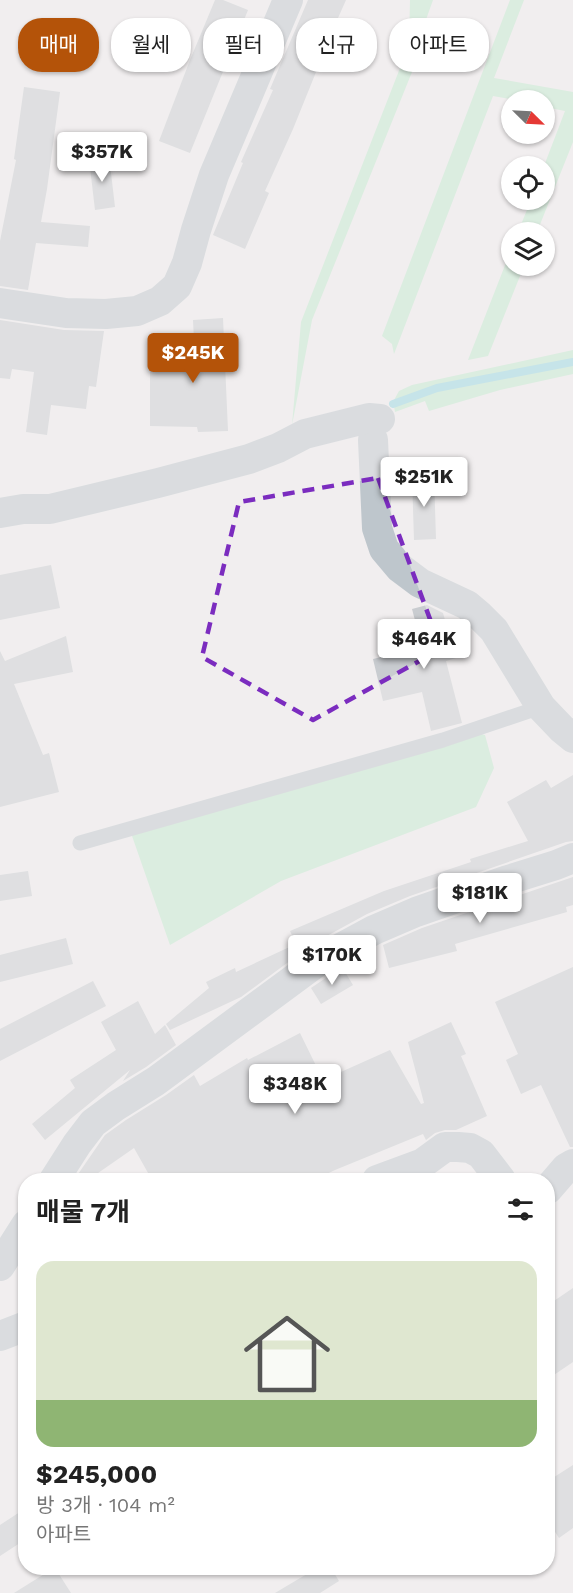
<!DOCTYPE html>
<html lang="ko">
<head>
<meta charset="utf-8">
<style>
  :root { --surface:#fff; --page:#f6f6f6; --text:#222; --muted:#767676; --accent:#b45309 }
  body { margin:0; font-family:"Work Sans","Noto Sans KR",sans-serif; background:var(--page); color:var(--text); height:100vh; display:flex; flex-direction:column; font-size:22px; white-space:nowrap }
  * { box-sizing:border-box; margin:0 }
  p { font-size:20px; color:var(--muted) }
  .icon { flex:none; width:33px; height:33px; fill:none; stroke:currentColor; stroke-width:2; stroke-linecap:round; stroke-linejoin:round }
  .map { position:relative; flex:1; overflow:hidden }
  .details { position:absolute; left:18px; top:1173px; width:537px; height:402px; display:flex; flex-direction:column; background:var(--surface); border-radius:24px; box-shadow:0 2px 4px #0004 }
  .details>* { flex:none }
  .banner { position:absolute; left:18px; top:18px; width:537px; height:54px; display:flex; gap:12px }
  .needle { width:39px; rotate:114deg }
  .controls { position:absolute; left:501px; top:90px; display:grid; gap:12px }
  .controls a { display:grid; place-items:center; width:54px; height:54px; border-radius:50%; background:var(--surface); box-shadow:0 2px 4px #0004; font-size:30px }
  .price { position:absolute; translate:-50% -51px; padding:0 14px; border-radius:6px; background:#fff; color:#222; font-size:20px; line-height:39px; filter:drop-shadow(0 2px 3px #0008) }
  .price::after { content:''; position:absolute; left:50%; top:36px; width:18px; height:14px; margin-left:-9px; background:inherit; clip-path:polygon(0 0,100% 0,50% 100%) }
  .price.active { background:var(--accent); color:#fff }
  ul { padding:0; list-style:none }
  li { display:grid; align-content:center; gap:12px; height:318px; padding:0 18px }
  li span { display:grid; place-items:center; height:186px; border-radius:18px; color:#555 }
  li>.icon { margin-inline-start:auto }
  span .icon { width:108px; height:108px; fill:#fffc; stroke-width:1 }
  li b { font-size:26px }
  h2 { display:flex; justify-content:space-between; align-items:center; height:72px; padding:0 18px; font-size:26px }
  .pill { padding:0 21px; border-radius:24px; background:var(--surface); box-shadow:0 2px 4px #0004; font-size:21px; line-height:54px }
  .pill.active { background:var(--accent); color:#fff }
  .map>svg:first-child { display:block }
  .green { fill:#c1eace }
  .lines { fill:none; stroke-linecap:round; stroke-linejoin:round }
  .stream { stroke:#93d7e2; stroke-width:8 }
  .building { fill:#c9ccd0 }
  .service { stroke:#bec6cc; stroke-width:15 }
  .minor { stroke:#bec6cc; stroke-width:30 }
  .marked { fill:none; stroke:#7b2cbf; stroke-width:4.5; stroke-dasharray:12 8; stroke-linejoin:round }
</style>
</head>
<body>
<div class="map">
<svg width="573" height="1593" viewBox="0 0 573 1593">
  <rect width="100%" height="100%" fill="#f1eeef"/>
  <!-- green -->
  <g class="green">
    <path d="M 410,0 L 433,0 L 410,64 L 414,67 L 312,320 L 292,425 L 301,322 L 409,45 Z"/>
    <path d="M 510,0 L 524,0 L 494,78 L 573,92 L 573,142 L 537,232 L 518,232 L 531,200 L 544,200 L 544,166 L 565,111 L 545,107 L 544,100 L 515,100 L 493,96 L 394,354 L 392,344 L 382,336 Z"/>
    <path d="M 511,250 L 512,266 L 524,266 L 488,356 L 468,360 Z"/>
    <path d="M 573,350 L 573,359 L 434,386 L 393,402 L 399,391 L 412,385 Z"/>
    <path d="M 573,364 L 573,374 L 500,390 L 429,411 L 425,401 L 395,412 L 394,406 L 437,390 Z"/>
    <path d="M 478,733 L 485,735 L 494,768 L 476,807 L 281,881 L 170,945 L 131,833 Z"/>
  </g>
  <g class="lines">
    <!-- stream -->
    <path class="stream" d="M 393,404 L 437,388 L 573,362"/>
  </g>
  <!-- building -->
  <g class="building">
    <path d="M 215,0 L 223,0 L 248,10 L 190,153 L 159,141 L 190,60 Z"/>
    <path d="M 308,0 L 346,0 L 326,45 L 327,45 L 293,129 L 265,191 L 269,193 L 245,249 L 213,235 L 243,163 L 241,162 L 273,90 L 270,89 Z"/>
    <path d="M 24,87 L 60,92 L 47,189 L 41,222 L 90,226 L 88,247 L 36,243 L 28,290 L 0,286 L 0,241 L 16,160 L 14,159 Z"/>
    <path d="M 109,156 L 115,207 L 95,210 L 89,159 Z"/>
    <path d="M 223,318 L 228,431 L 198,432 L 197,427 L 150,426 L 150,362 L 195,362 L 193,320 Z"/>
    <path d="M 0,320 L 64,330 L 104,331 L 96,387 L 89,386 L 86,409 L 51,405 L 47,435 L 26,432 L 34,372 L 12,369 L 10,379 L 0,378 Z"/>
    <path d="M 434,476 L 436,539 L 414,540 L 412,477 Z"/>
    <path d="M 51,565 L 60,608 L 0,620 L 0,575 Z"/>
    <path d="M 427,605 L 443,613 L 456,658 L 446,661 L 462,723 L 431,731 L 422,692 L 383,701 L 373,659 L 422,647 L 412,609 Z"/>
    <path d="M 66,636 L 73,672 L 14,684 L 43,755 L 49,753 L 59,792 L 0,807 L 0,651 L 5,661 Z"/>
    <path d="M 573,775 L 573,841 L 566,842 L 410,896 L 367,914 L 314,943 L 241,997 L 170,1030 L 166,1024 L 209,988 L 206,982 L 235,968 L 236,972 L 296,944 L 290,931 L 384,891 L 471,862 L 470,859 L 528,841 L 507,802 L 546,780 L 551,788 Z"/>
    <path d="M 28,871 L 32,896 L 0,901 L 0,875 Z"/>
    <path d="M 573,877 L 573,905 L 566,907 L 567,912 L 455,944 L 457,951 L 389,968 L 383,945 L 422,928 Z"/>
    <path d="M 66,938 L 73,964 L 0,982 L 0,955 Z"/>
    <path d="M 342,967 L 353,985 L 321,1004 L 311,988 Z"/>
    <path d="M 573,967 L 573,1147 L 570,1147 L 541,1085 L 521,1094 L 506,1060 L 518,1054 L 495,1002 Z"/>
    <path d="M 93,981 L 106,1006 L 0,1061 L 0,1029 Z"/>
    <path d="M 138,1001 L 155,1034 L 165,1025 L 176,1045 L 146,1067 L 123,1081 L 130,1070 L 45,1140 L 32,1124 L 75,1088 L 70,1080 L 116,1050 L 101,1022 Z"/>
    <path d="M 451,1022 L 466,1054 L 461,1056 L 487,1116 L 456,1130 L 445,1130 L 435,1133 L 426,1140 L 423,1134 L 335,1170 L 314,1180 L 152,1180 L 134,1148 L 88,1180 L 74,1180 L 105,1135 L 126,1120 L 166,1095 L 194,1075 L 200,1086 L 247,1058 L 248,1060 L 300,1033 L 323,1080 L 390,1050 L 421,1104 L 424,1103 L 408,1042 Z"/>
    <path d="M 573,1288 L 573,1362 L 548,1379 L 548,1305 Z"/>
    <path d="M 573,1465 L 573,1528 L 559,1538 L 548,1521 L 548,1481 Z"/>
    <path d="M 26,1508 L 26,1539 L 0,1556 L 0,1525 Z"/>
    <path d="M 55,1568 L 71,1593 L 14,1593 L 54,1568 Z"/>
    <path d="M 317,1568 L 331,1568 L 339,1581 L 320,1593 L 275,1593 Z"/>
  </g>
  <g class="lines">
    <!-- service -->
    <path class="service" d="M 80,843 L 443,740 L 541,707"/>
    <!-- minor -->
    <g class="minor">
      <path d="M 0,303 L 66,313 L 106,314 L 137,311 L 160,301 L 177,286 L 187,263 L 196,230 L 214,175 L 288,0"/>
      <path d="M 373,440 L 377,528 L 384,549 L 400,568 L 420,583 L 467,605 L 480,616 L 494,630 L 541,707 L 562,729 L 573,738"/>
      <path d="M 0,513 L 23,509 L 50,509 L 158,483 L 249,459 L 278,448 L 305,434 L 369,418 L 380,419"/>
      <path d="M 54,1180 L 77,1144 L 93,1123 L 116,1106 L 156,1081 L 324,957 L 374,930 L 416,912 L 508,880 L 556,865 L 573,858"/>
      <path d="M 377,1180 L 423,1163 L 445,1147 L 458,1147 L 470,1148 L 481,1154 L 501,1180"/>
      <path d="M 548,1189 L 566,1168 L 573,1164"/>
      <path d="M 0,1266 L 26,1225"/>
      <path d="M 0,1336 L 26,1326"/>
    </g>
  </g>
  <!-- marked area -->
  <path d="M0 0H573V1593H0ZM 378,478 L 441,649 L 313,720 L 202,657 L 239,502 Z" fill="#f1eeef" fill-opacity=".55" fill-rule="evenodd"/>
  <path class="marked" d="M 378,478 L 441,649 L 313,720 L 202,657 L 239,502 Z"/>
</svg>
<div class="controls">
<a><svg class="needle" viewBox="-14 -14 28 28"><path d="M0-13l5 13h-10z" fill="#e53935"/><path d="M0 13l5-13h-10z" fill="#767676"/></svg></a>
<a><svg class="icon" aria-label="locate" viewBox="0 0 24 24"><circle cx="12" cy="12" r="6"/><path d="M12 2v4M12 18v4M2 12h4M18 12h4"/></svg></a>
<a><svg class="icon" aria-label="layers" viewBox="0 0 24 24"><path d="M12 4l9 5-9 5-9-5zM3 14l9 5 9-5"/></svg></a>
</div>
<b class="price" style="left:102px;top:183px">$357K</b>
<b class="price active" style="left:193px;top:384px">$245K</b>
<b class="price" style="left:424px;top:508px">$251K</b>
<b class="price" style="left:424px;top:670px">$464K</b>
<b class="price" style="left:480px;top:924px">$181K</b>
<b class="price" style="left:332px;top:986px">$170K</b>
<b class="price" style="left:295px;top:1115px">$348K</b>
<div class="banner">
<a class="pill active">매매</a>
<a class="pill">월세</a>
<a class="pill">필터</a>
<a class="pill">신규</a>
<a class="pill">아파트</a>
</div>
<section class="details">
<h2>매물 7개<svg class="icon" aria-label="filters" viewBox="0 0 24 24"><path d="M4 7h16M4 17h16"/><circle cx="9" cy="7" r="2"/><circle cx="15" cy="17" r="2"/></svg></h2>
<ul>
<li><span style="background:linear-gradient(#dfe7d0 75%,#8fb573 0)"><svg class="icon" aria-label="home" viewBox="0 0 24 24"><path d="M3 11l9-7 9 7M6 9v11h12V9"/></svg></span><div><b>$245,000</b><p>방 3개 · 104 m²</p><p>아파트</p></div></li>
</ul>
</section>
</div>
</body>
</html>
